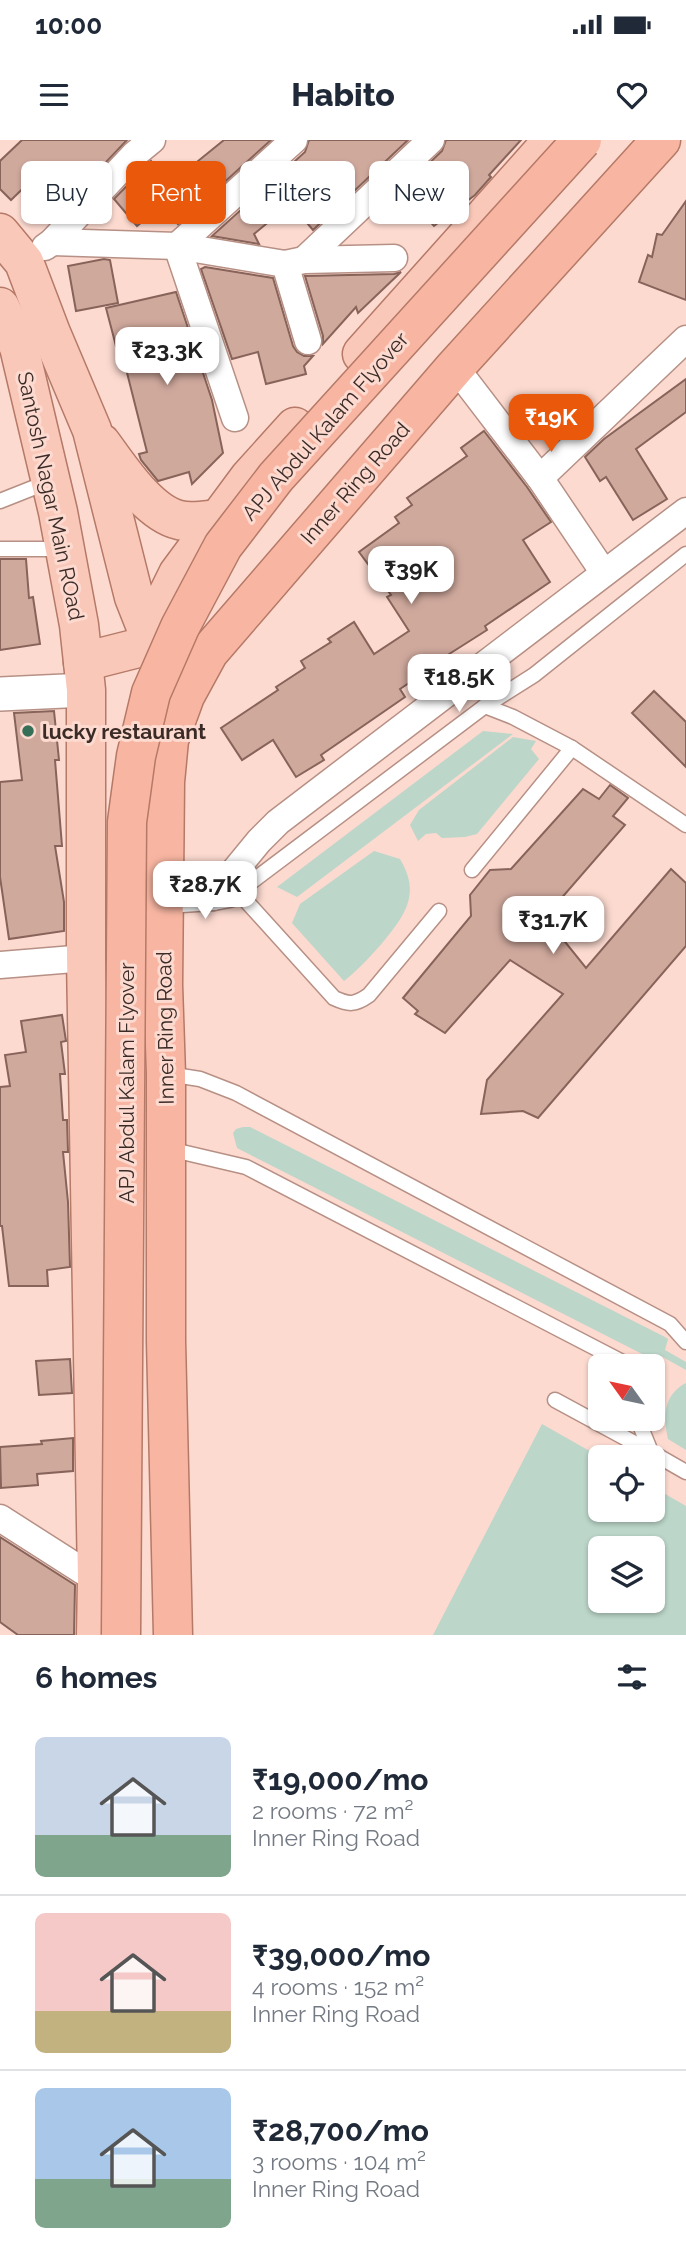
<!DOCTYPE html>
<html lang="en">
<head>
<meta charset="utf-8">
<style>
  :root { --surface:#fff; --page:#f6f6f7; --text:#1f2937; --muted:#747a83; --line:#e0e1e3; --accent:#ea580c }
  body { margin:0; font-family:Raleway,sans-serif; background:var(--page); color:var(--text); height:100vh; display:flex; flex-direction:column; font-size:26px; white-space:nowrap }
  * { box-sizing:border-box; margin:0 }
  p { font-size:23px; color:var(--muted) }
  .icon { flex:none; width:38px; height:38px; fill:none; stroke:currentColor; stroke-width:2; stroke-linecap:round; stroke-linejoin:round }
  .map { position:relative; height:1495px; overflow:hidden }
  .drawer { display:flex; flex-direction:column; background:var(--surface); flex:1 }
  .drawer>* { flex:none }
  .banner { position:absolute; left:21px; top:21px; width:644px; height:63px; display:flex; gap:14px }
  .needle { width:46px; rotate:303deg }
  .fabs { position:absolute; left:588px; top:1214px; display:grid; gap:14px }
  .fabs a { display:grid; place-items:center; width:77px; height:77px; border-radius:10px; background:var(--surface); box-shadow:0 2px 5px #0004; font-size:35px }
  .price { position:absolute; translate:-50% -60px; padding:0 16px; border-radius:14px; background:#fff; color:#222; font-size:23px; line-height:46px; filter:drop-shadow(0 2px 4px #0008) }
  .price::after { content:''; position:absolute; left:50%; top:42px; width:21px; height:16px; margin-left:-10px; background:inherit; clip-path:polygon(0 0,100% 0,50% 100%) }
  .price.selected { background:var(--accent); color:#fff }
  ul { padding:0; list-style:none }
  li { display:flex; align-items:center; gap:21px; height:175px; padding:0 35px }
  li+li { border-top:2px solid var(--line) }
  li span { display:grid; place-items:center; flex:none; width:196px; height:140px; border-radius:10px; color:#555 }
  li>.icon { margin-inline-start:auto }
  span .icon { width:84px; height:84px; fill:#fffc; stroke-width:1 }
  li b { font-size:30px }
  h2 { display:flex; justify-content:space-between; align-items:center; height:84px; padding:0 35px; font-size:30px }
  .pill { padding:0 24px; border-radius:10px; background:var(--surface); box-shadow:0 2px 5px #0004; font-size:24px; line-height:63px }
  .pill.selected { background:var(--accent); color:#fff }
  .status { display:flex; justify-content:space-between; align-items:center; height:49px; padding:0 35px; background:var(--surface); direction:ltr }
  .status svg { height:19px; fill:currentColor }
  header { display:flex; justify-content:space-between; align-items:center; height:91px; padding:0 35px; background:var(--surface); font-size:32px; font-weight:800 }
  .map>svg:first-child { display:block }
  .green { fill:#bcd6c9; fill-rule:evenodd }
  .building { fill:#d0a99d; stroke:#876359; stroke-width:2 }
  .lines { fill:none; stroke-linecap:round; stroke-linejoin:round }
  .service-casing { stroke:#b79085; stroke-width:17 }
  .minor-casing { stroke:#b79085; stroke-width:29 }
  .tertiary-casing { stroke:#b79085; stroke-width:36 }
  .primary-casing { stroke:#b57967; stroke-width:41 }
  .trunk-casing { stroke:#b57967; stroke-width:41 }
  .service { stroke:#fff; stroke-width:14 }
  .minor { stroke:#fff; stroke-width:26 }
  .tertiary { stroke:#fff; stroke-width:33 }
  .primary { stroke:#fac8b9; stroke-width:38 }
  .trunk { stroke:#f8b6a2; stroke-width:38 }
  .trunk-bridge-casing { stroke:#b57967; stroke-width:41; stroke-linecap:butt }
  .trunk-bridge { stroke:#f8b6a2; stroke-width:38 }
  .poi-dot { fill:#366f57; stroke:#fcdad0; stroke-width:2.5 }
  .labels { text-anchor:middle; dominant-baseline:central; stroke-width:6; stroke-linejoin:round; paint-order:stroke }
  .street-label { font-size:21px; fill:#3b2b27; stroke:#fcdad0 }
  .poi-label { font-size:21px; font-weight:bold; fill:#3b2b27; stroke:#fcdad0; text-anchor:start }
</style>
</head>
<body>
<div class="status"><b>10:00</b><svg viewBox="0 0 49 12"><path d="M0 12V9h3v3zM5 12V6h3v6zM10 12V3h3v9zM15 12V0h3v12zM26 1h20v11H26zM47 4h2v5h-2z"/></svg></div>
<header><svg class="icon" aria-label="menu" viewBox="0 0 24 24"><path d="M4 6h16M4 12h16M4 18h16"/></svg>Habito<svg class="icon" aria-label="heart" viewBox="0 0 24 24"><path d="M12 20l-8-8c-3-5 5-10 8-4 3-6 11-1 8 4z"/></svg></header>
<div class="map">
<svg width="686" height="1495" viewBox="0 0 686 1495">
  <rect width="100%" height="100%" fill="#fcdad0"/>
  <!-- green -->
  <g class="green">
    <path d="M 483,591 L 513,594 L 297,757 L 277,747 Z"/>
    <path d="M 513,597 L 536,601 L 531,609 L 539,619 L 477,694 L 465,697 L 442,698 L 436,693 L 426,694 L 418,701 L 410,685 L 419,670 Z"/>
    <path d="M 374,711 L 400,719 C 421,754 405,775 383,802 C 371,816 359,829 344,841 L 292,783 L 300,764 Z"/>
    <path d="M 243,987 L 250,987 L 663,1196 L 668,1199 L 665,1210 L 686,1222 L 686,1230 L 661,1216 L 652,1219 L 237,1008 L 233,993 L 236,989 Z"/>
    <path d="M 686,1243 L 686,1310 L 668,1299 C 663,1277 663,1255 686,1243 Z"/>
    <path d="M 542,1284 L 602,1318 L 600,1370 L 653,1370 L 653,1347 L 686,1366 L 686,1495 L 433,1495 ZM 600,1409 L 653,1409 L 653,1461 L 600,1461 Z"/>
  </g>
  <!-- building -->
  <g class="building">
    <path d="M 22,0 L 127,0 L 68,62 L 40,32 L 11,60 L 0,49 L 0,21 Z"/>
    <path d="M 224,0 L 271,0 L 178,84 L 161,66 L 137,86 L 114,59 L 151,21 L 169,42 L 185,28 L 187,30 Z"/>
    <path d="M 309,0 L 408,0 L 313,90 L 292,65 L 290,67 L 289,65 L 254,94 L 259,104 L 212,96 L 305,12 Z"/>
    <path d="M 446,0 L 521,0 L 489,35 L 491,37 L 475,55 L 434,86 L 401,50 L 442,11 Z"/>
    <path d="M 686,61 L 686,160 L 639,142 L 648,115 L 652,117 L 657,94 L 662,95 Z"/>
    <path d="M 104,119 L 110,120 L 118,163 L 76,171 L 68,126 Z"/>
    <path d="M 205,127 L 273,138 L 293,206 L 297,212 L 304,216 L 313,216 L 304,226 L 306,234 L 266,244 L 258,212 L 232,219 L 201,129 Z"/>
    <path d="M 401,132 L 358,173 L 356,167 L 323,204 L 323,196 L 305,136 L 394,134 Z"/>
    <path d="M 176,152 L 212,260 L 223,313 L 192,344 L 189,332 L 158,341 L 141,320 L 139,314 L 147,312 L 120,205 L 116,206 L 106,168 Z"/>
    <path d="M 686,239 L 686,272 L 636,309 L 667,359 L 633,380 L 606,337 L 600,341 L 585,317 L 604,299 Z"/>
    <path d="M 484,291 L 527,347 L 551,382 L 523,400 L 550,442 L 485,486 L 487,490 L 435,523 L 436,525 L 400,549 L 405,557 L 321,615 L 324,620 L 296,637 L 273,600 L 242,620 L 221,588 L 278,550 L 276,547 L 305,528 L 301,521 L 331,502 L 328,499 L 354,482 L 374,514 L 409,491 L 387,457 L 391,455 L 359,412 L 399,383 L 395,377 L 412,365 L 407,358 L 467,316 L 461,308 Z"/>
    <path d="M 0,419 L 26,419 L 29,458 L 33,457 L 40,504 L 0,510 Z"/>
    <path d="M 654,551 L 686,582 L 686,627 L 632,573 Z"/>
    <path d="M 54,571 L 59,620 L 55,620 L 62,706 L 55,706 L 64,762 L 64,791 L 9,799 L 0,737 L 0,642 L 22,640 L 14,573 Z"/>
    <path d="M 610,645 L 628,658 L 613,676 L 625,685 L 545,777 L 586,828 L 671,729 L 686,743 L 686,806 L 538,978 L 523,971 L 481,974 L 487,940 L 563,854 L 510,820 L 445,893 L 415,874 L 418,871 L 403,858 L 471,776 L 470,755 L 490,730 L 511,729 L 583,649 L 599,659 Z"/>
    <path d="M 62,875 L 66,901 L 61,902 L 65,934 L 60,934 L 63,980 L 67,980 L 68,1012 L 63,1012 L 68,1062 L 70,1127 L 47,1130 L 48,1146 L 9,1146 L 2,1086 L 0,1086 L 0,947 L 10,946 L 5,915 L 26,912 L 21,881 Z"/>
    <path d="M 70,1219 L 72,1253 L 39,1255 L 36,1221 Z"/>
    <path d="M 73,1298 L 73,1331 L 37,1334 L 38,1345 L 1,1348 L 0,1307 L 42,1304 L 41,1301 Z"/>
    <path d="M 0,1397 L 75,1445 L 74,1495 L 18,1495 L 0,1482 Z"/>
  </g>
  <g class="lines">
    <defs>
      <g id="service">
        <path d="M 0,361 L 48,342"/>
        <path d="M 0,409 L 64,409"/>
        <path d="M 572,608 L 686,685"/>
        <path d="M 472,730 L 572,608 L 513,577 L 485,566"/>
        <path d="M 439,771 L 369,855 C 355,865 349,865 334,858 L 238,752 L 485,566 L 534,535 L 686,414"/>
        <path d="M 168,934 L 200,939 L 236,953 L 670,1184 L 686,1202"/>
        <path d="M 169,1009 L 246,1027 L 632,1227"/>
        <path d="M 555,1260 L 651,1312"/>
        <path d="M 640,1279 L 640,1285 L 651,1312 L 686,1332"/>
      </g>
      <g id="minor">
        <path d="M 52,102 L 177,106 L 285,124 L 304,120 L 394,118"/>
        <path d="M 45,107 L 52,102 L 135,14 L 152,0"/>
        <path d="M 304,120 L 431,0"/>
        <path d="M 285,124 L 308,201"/>
        <path d="M 455,227 L 540,338 L 604,433"/>
        <path d="M 235,278 L 177,106 L 294,0"/>
        <path d="M 540,338 L 686,199"/>
        <path d="M 213,757 L 259,701 L 278,682 L 686,371"/>
        <path d="M 165,760 L 213,757 L 229,754"/>
        <path d="M 0,825 L 86,818"/>
        <path d="M 0,1378 L 97,1440"/>
      </g>
      <path id="tertiary" d="M 0,554 L 86,550"/>
      <g id="primary">
        <path d="M 0,93 L 24,122 L 51,193 L 92,290 L 134,457 L 149,495 L 156,506"/>
        <path d="M 0,167 L 19,207 L 58,372 L 79,485 L 86,550 L 86,818 L 97,1440 L 96,1495"/>
        <path d="M 362,214 L 553,0"/>
        <path d="M 101,303 C 119,327 148,373 179,380 C 191,383 207,380 218,379"/>
        <path d="M 83,522 L 142,507 L 178,434 L 249,338 L 295,287"/>
      </g>
      <path id="trunk" d="M 173,1495 L 166,1201 L 166,934 L 163,845 L 165,642 L 169,600 L 185,556 L 209,512 L 455,227 L 661,0"/>
    </defs>
    <!-- service casing -->
    <use href="#service" class="service-casing"/>
    <!-- minor casing -->
    <use href="#minor" class="minor-casing"/>
    <!-- tertiary casing -->
    <use href="#tertiary" class="tertiary-casing"/>
    <!-- primary casing -->
    <use href="#primary" class="primary-casing"/>
    <!-- trunk casing -->
    <use href="#trunk" class="trunk-casing"/>
    <!-- service -->
    <use href="#service" class="service"/>
    <!-- minor -->
    <use href="#minor" class="minor"/>
    <!-- tertiary -->
    <use href="#tertiary" class="tertiary"/>
    <!-- primary -->
    <use href="#primary" class="primary"/>
    <!-- trunk -->
    <use href="#trunk" class="trunk"/>
    <defs>
      <path id="trunk-bridge" d="M 121,1495 L 127,682 L 136,616 L 151,553 L 180,487 L 223,406 L 276,337 L 582,0"/>
    </defs>
    <!-- trunk-bridge casing -->
    <use href="#trunk-bridge" class="trunk-bridge-casing"/>
    <!-- trunk-bridge -->
    <use href="#trunk-bridge" class="trunk-bridge"/>
  </g>
  <!-- markers -->
  <circle class="poi-dot" cx="28" cy="591" r="7"/>
  <g class="labels">
    <!-- street labels -->
    <g class="street-label">
      <text transform="translate(325 286) rotate(-49)">APJ Abdul Kalam Flyover</text>
      <text transform="translate(355 343) rotate(-49)">Inner Ring Road</text>
      <text transform="translate(51 356) rotate(78)">Santosh Nagar Main ROad</text>
      <text transform="translate(165 888) rotate(-91)">Inner Ring Road</text>
      <text transform="translate(126 943) rotate(-90)">APJ Abdul Kalam Flyover</text>
    </g>
    <!-- poi labels -->
    <g class="poi-label">
      <text x="42" y="591">lucky restaurant</text>
    </g>
  </g>
</svg>
<div class="fabs">
<a><svg class="needle" viewBox="-14 -14 28 28"><path d="M0-13l5 13h-10z" fill="#e53935"/><path d="M0 13l5-13h-10z" fill="#747a83"/></svg></a>
<a><svg class="icon" aria-label="locate" viewBox="0 0 24 24"><circle cx="12" cy="12" r="6"/><path d="M12 2v4M12 18v4M2 12h4M18 12h4"/></svg></a>
<a><svg class="icon" aria-label="layers" viewBox="0 0 24 24"><path d="M12 4l9 5-9 5-9-5zM3 14l9 5 9-5"/></svg></a>
</div>
<b class="price" style="left:167px;top:247px">₹23.3K</b>
<b class="price selected" style="left:551px;top:314px">₹19K</b>
<b class="price" style="left:411px;top:466px">₹39K</b>
<b class="price" style="left:459px;top:574px">₹18.5K</b>
<b class="price" style="left:205px;top:781px">₹28.7K</b>
<b class="price" style="left:553px;top:816px">₹31.7K</b>
<div class="banner">
<a class="pill">Buy</a>
<a class="pill selected">Rent</a>
<a class="pill">Filters</a>
<a class="pill">New</a>
</div>
</div>
<section class="drawer">
<h2>6 homes<svg class="icon" aria-label="filters" viewBox="0 0 24 24"><path d="M4 7h16M4 17h16"/><circle cx="9" cy="7" r="2"/><circle cx="15" cy="17" r="2"/></svg></h2>
<ul>
<li><span style="background:linear-gradient(#c9d6e8 70%,#7fa58c 0)"><svg class="icon" aria-label="home" viewBox="0 0 24 24"><path d="M3 11l9-7 9 7M6 9v11h12V9"/></svg></span><div><b>₹19,000/mo</b><p>2 rooms · 72 m²</p><p>Inner Ring Road</p></div></li>
<li><span style="background:linear-gradient(#f6c9c9 70%,#c2b280 0)"><svg class="icon" aria-label="home" viewBox="0 0 24 24"><path d="M3 11l9-7 9 7M6 9v11h12V9"/></svg></span><div><b>₹39,000/mo</b><p>4 rooms · 152 m²</p><p>Inner Ring Road</p></div></li>
<li><span style="background:linear-gradient(#a9c7e8 65%,#7fa58c 0)"><svg class="icon" aria-label="home" viewBox="0 0 24 24"><path d="M3 11l9-7 9 7M6 9v11h12V9"/></svg></span><div><b>₹28,700/mo</b><p>3 rooms · 104 m²</p><p>Inner Ring Road</p></div></li>
</ul>
</section>
</body>
</html>
